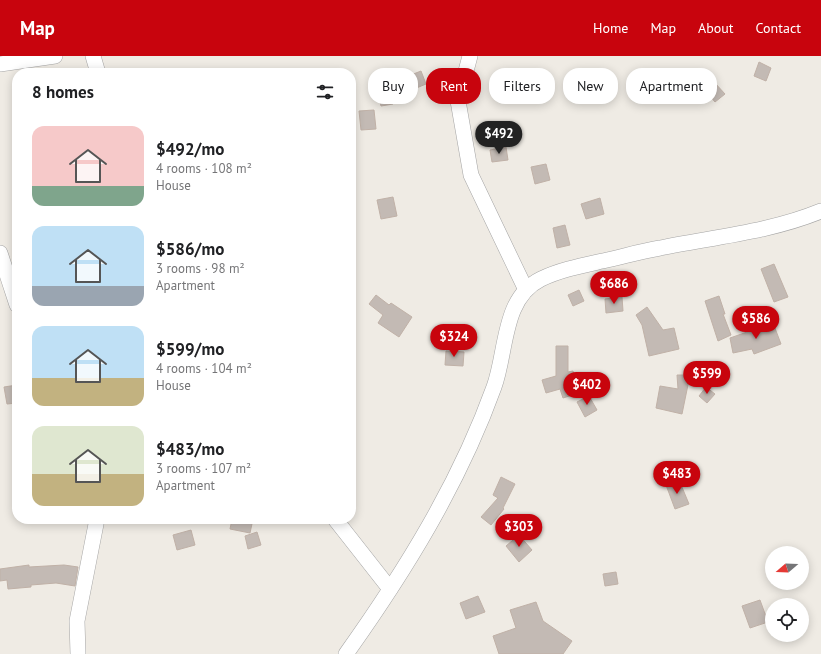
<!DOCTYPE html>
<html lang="en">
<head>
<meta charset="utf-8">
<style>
  :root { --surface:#fff; --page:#f2f2f2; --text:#202124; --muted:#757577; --accent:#c8040d }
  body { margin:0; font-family:"PT Sans",sans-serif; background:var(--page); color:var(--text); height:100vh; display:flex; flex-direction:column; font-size:15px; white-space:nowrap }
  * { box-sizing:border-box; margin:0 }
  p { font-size:13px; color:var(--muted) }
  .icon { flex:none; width:22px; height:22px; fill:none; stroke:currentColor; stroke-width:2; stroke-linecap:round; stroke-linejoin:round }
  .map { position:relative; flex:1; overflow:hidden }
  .drawer { position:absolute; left:12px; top:12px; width:344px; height:456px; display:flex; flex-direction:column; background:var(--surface); border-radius:16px; box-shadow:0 2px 10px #0003 }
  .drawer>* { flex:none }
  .banner { position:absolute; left:368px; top:12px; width:380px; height:36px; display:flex; gap:8px }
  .needle { width:26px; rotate:251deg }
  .controls { position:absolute; left:765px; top:490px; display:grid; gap:8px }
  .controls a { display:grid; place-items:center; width:44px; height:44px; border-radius:50%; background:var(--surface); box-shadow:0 2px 10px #0003; font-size:20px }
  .price { position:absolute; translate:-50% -34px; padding:0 9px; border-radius:14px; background:var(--accent); color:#fff; font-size:13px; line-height:26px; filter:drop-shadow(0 1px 2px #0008) }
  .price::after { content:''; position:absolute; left:50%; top:24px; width:12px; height:9px; margin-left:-6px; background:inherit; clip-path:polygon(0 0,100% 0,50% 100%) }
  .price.current { background:#222; color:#fff }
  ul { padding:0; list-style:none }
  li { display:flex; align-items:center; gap:12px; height:100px; padding:0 20px }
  li span { display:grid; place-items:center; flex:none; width:112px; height:80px; border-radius:12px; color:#555 }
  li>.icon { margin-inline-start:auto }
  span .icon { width:48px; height:48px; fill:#fffc; stroke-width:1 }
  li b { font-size:17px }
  h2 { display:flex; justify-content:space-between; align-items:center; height:48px; padding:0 20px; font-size:17px }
  .chip { padding:0 14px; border-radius:16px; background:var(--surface); box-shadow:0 2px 10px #0003; font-size:14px; line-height:36px }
  .chip.current { background:var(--accent); color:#fff }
  header { display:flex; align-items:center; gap:24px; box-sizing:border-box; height:56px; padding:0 20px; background:var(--accent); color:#fff }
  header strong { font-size:19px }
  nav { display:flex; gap:22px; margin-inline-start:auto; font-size:14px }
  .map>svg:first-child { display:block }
  .building { fill:#c3bab4; stroke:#c0b1a7 }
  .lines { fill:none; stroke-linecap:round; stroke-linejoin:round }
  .minor-casing { stroke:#a5a5a5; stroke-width:16 }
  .minor { stroke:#fff; stroke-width:15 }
</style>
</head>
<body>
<header>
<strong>Map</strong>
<nav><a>Home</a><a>Map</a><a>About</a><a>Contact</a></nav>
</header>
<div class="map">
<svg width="821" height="598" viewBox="0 0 821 598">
  <rect width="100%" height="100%" fill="#efebe4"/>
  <!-- building -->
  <g class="building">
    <path d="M 759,6 L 771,12 L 766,25 L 754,20 Z"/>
    <path d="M 421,15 L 426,28 L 414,33 L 411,19 Z"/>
    <path d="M 714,26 L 725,38 L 715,46 L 705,34 Z"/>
    <path d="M 391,35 L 393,48 L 381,50 L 378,38 Z"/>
    <path d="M 374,54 L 376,73 L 361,74 L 359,55 Z"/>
    <path d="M 506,91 L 508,104 L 492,106 L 490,94 Z"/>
    <path d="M 546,108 L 550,124 L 535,128 L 531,111 Z"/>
    <path d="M 393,141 L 397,160 L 381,163 L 377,144 Z"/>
    <path d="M 600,142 L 604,158 L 586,163 L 581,148 Z"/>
    <path d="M 565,169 L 570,189 L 557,192 L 553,172 Z"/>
    <path d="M 774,208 L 788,241 L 774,246 L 761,213 Z"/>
    <path d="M 579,234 L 584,245 L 573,250 L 568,239 Z"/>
    <path d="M 376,239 L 389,249 L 391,247 L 412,261 L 399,281 L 378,267 L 383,259 L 369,248 Z"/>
    <path d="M 719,240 L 725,258 L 723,258 L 731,279 L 718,285 L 705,245 Z"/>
    <path d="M 622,241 L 623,255 L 606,257 L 605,243 Z"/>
    <path d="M 647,251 L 663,274 L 674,272 L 679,293 L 649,300 L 642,269 L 636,259 Z"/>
    <path d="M 773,267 L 781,288 L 754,298 L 752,293 L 733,297 L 730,282 Z"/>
    <path d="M 556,290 L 568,290 L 568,316 L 573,315 L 579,337 L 563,342 L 560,333 L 546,337 L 542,324 L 556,320 Z"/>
    <path d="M 446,295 L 464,296 L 463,310 L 445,309 Z"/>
    <path d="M 677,319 L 690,319 L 682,358 L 656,352 L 660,330 L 678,333 Z"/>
    <path d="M 17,329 L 17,347 L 7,348 L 4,331 Z"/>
    <path d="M 706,331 L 715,338 L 707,347 L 699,340 Z"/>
    <path d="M 589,340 L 597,354 L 585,361 L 577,346 Z"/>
    <path d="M 501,421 L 515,428 L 503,452 L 504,453 L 491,469 L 481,461 L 498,442 L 493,439 Z"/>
    <path d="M 679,424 L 689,448 L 675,453 L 666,429 Z"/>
    <path d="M 232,463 L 253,463 L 250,477 L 230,473 Z"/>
    <path d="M 191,474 L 195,489 L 177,494 L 173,479 Z"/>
    <path d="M 257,476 L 261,489 L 248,493 L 245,480 Z"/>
    <path d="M 519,479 L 532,494 L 519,506 L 506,490 Z"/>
    <path d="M 29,509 L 29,511 L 64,509 L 78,511 L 75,530 L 56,527 L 31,529 L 31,531 L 8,533 L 7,524 L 0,525 L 0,513 Z"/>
    <path d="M 616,516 L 618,528 L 605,530 L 603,518 Z"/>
    <path d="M 478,540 L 485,556 L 466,563 L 460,547 Z"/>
    <path d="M 760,544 L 768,566 L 750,572 L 742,550 Z"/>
    <path d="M 536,546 L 543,565 L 572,585 L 563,598 L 499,598 L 493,580 L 516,572 L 510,554 Z"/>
  </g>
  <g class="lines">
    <defs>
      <g id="minor">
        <path d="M 93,0 L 98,17"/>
        <path d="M 470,0 L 458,45 L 471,119 L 526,234"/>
        <path d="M 0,8 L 55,0"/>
        <path d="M 0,197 L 17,249"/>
        <path d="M 335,463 L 390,533"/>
        <path d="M 78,598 L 77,565 L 97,463"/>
        <path d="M 346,598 C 405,515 459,428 494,331 C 507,296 502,242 541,223 C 562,213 585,209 607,204 C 625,200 642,195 660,192 C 714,181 770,176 821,155"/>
      </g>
    </defs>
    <!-- minor casing -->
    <use href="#minor" class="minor-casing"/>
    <!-- minor -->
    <use href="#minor" class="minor"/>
  </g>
</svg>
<div class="controls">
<a><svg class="needle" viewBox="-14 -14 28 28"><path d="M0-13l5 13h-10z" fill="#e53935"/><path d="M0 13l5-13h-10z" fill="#757577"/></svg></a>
<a><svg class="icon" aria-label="locate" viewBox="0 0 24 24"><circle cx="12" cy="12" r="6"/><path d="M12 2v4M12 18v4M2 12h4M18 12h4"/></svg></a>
</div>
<b class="price current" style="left:499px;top:99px">$492</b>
<b class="price" style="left:614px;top:249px">$686</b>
<b class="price" style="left:756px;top:284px">$586</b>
<b class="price" style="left:454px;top:302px">$324</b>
<b class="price" style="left:707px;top:339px">$599</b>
<b class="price" style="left:587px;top:350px">$402</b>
<b class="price" style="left:677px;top:439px">$483</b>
<b class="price" style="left:519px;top:492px">$303</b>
<div class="banner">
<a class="chip">Buy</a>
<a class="chip current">Rent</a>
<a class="chip">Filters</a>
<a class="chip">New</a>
<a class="chip">Apartment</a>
</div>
<section class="drawer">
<h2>8 homes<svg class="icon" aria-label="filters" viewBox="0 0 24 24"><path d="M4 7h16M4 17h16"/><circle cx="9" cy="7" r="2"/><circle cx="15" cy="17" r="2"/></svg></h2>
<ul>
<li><span style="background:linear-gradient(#f6c9c9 75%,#7fa58c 0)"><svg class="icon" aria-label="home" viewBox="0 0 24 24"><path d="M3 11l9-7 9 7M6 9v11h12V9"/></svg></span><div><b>$492/mo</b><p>4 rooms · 108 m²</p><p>House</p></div></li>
<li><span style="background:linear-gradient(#bfe0f5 75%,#9aa5b1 0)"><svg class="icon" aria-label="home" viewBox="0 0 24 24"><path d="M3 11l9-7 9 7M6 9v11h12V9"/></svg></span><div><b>$586/mo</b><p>3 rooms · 98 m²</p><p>Apartment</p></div></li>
<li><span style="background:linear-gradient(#bfe0f5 65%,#c2b280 0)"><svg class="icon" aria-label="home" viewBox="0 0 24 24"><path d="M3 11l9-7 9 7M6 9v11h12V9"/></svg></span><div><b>$599/mo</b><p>4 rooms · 104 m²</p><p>House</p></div></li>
<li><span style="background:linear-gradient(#dfe7d0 60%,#c2b280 0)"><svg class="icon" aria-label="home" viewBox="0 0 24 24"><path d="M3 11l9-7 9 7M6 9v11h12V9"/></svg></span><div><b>$483/mo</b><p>3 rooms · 107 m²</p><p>Apartment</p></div></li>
</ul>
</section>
</div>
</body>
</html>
